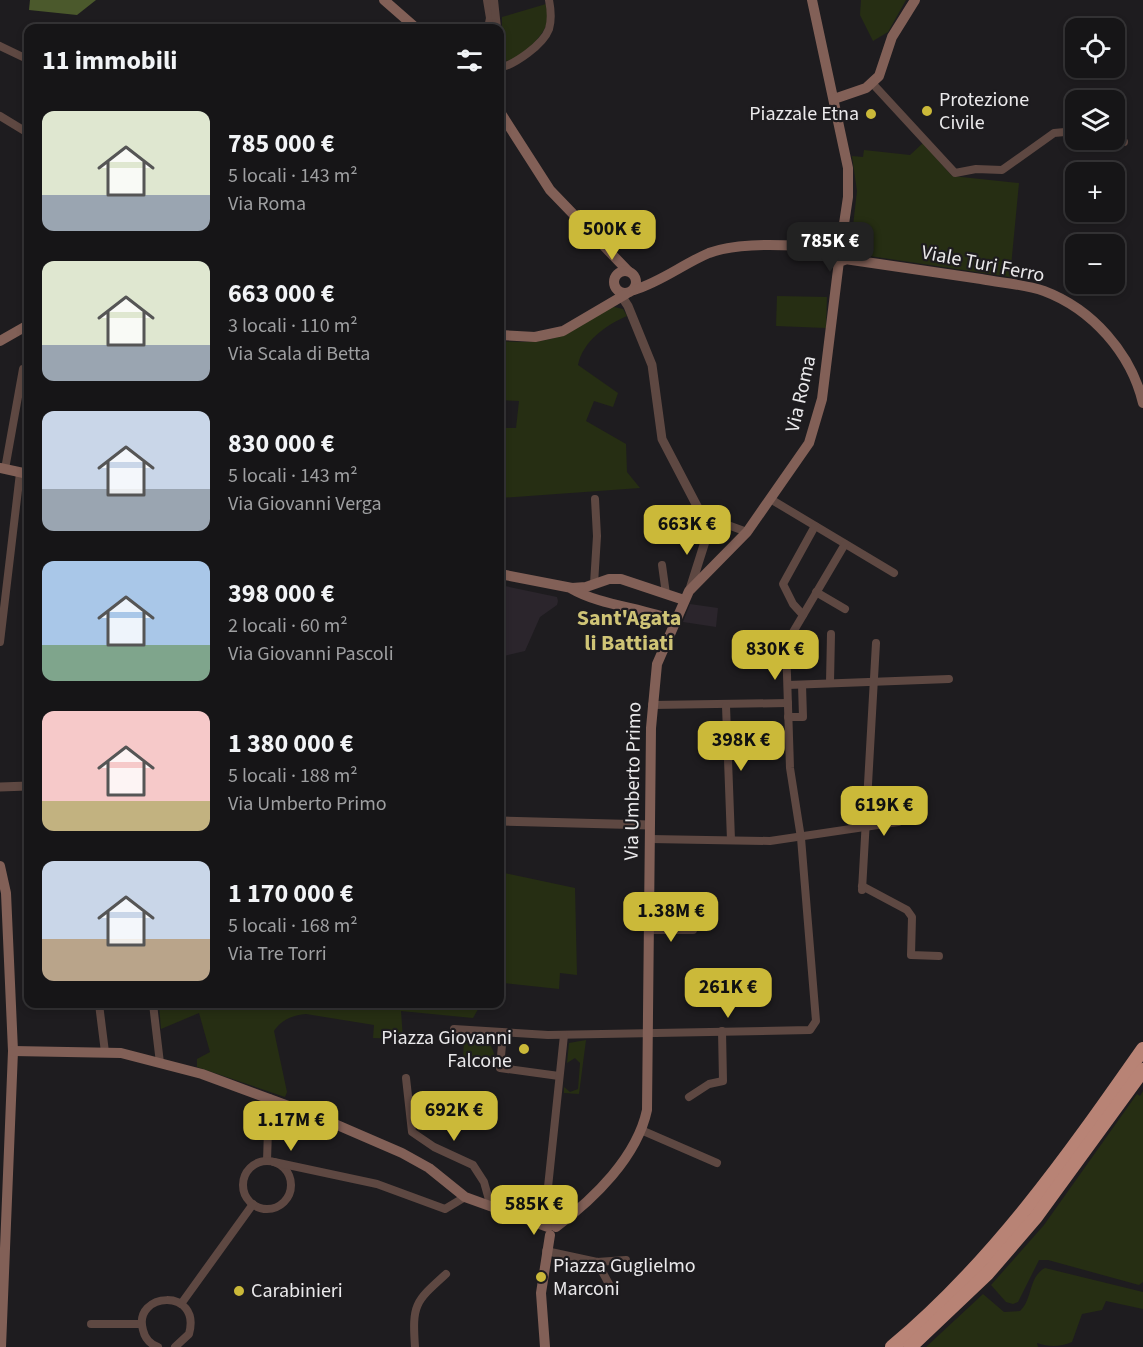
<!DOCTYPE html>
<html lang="it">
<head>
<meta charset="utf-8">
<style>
  :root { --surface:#161517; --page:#1f1e20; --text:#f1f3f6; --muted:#9e9fa1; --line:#353436; --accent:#cbb939 }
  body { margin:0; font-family:"Source Sans 3",sans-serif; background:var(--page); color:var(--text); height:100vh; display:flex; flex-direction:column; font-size:22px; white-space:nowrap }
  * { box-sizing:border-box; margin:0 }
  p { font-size:20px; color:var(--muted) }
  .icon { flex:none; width:33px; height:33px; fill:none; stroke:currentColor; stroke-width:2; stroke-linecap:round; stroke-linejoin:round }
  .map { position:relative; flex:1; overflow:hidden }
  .drawer { position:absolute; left:24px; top:24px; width:480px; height:984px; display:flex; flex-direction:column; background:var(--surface); border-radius:12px; box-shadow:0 3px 9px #0003,0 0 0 2px var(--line) }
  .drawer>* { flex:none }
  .tools { position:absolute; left:1065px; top:18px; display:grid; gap:12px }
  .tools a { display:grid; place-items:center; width:60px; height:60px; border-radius:12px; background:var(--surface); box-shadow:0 3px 9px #0003,0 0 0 2px var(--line); font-size:30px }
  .price { position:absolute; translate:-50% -51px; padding:0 14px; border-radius:12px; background:var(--accent); color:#111; font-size:20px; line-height:39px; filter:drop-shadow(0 2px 3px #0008) }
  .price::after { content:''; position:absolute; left:50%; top:36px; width:18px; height:14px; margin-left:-9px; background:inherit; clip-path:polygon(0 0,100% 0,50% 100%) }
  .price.on { background:#222; color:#fff }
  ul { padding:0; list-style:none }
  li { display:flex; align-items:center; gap:18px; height:150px; padding:0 18px }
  li span { display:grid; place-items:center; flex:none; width:168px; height:120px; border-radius:12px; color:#555 }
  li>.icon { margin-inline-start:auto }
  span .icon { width:72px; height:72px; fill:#fffc; stroke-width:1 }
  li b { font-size:26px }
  h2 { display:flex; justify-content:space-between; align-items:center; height:72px; padding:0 18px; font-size:26px }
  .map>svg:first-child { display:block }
  .built { fill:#2b252c }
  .green { fill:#262e13 }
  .forest { fill:#4b592c }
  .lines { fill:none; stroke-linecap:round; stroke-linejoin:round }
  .minor { stroke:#5e4842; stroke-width:8 }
  .tertiary { stroke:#5e4842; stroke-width:9 }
  .secondary { stroke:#826057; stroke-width:10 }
  .motorway { stroke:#b88375; stroke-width:14 }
  .poi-dot { fill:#cbb939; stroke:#1e1c1f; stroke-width:2 }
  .labels { text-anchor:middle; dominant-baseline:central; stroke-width:4.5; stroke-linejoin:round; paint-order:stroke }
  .poi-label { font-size:20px; fill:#eae9eb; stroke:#1e1c1f; text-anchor:start }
  .street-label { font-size:20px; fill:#eae9eb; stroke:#1e1c1f }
  .quarter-label { font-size:22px; font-weight:bold; fill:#cfc476; stroke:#1e1c1f }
</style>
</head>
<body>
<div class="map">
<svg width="1143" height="1347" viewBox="0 0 1143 1347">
  <rect width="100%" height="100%" fill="#1e1c1f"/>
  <!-- built -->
  <g class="built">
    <path d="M 500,585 L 557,597 L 558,601 L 557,605 L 540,617 L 525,651 L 500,657 Z"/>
    <path d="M 690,604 L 718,608 L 716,627 L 683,622 Z"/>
  </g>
  <!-- green -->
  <g class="green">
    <path d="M 861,0 L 906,0 L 888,32 L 873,41 L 860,15 Z"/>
    <path d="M 546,4 C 547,10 549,17 547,23 C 543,37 519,61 504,61 L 502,58 L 502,17 Z"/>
    <path d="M 923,143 L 952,176 L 1019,183 L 1010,277 L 863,255 L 851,243 L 857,191 L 852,156 L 863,157 L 864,150 L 910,155 Z"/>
    <path d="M 777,296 L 827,297 L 826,328 L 776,326 Z"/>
    <path d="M 610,306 L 623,309 L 627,316 C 606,325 583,341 578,365 L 618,393 L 613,407 L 594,401 L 586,421 L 626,444 L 627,472 L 640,488 L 500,498 L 500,428 L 516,428 L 519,401 L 500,400 L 500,341 C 552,345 567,337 610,306 Z"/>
    <path d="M 500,872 L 575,888 L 577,975 L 560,973 L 559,989 L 504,983 L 500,986 Z"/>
    <path d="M 159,1004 L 481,1004 L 473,1018 L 401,1011 L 403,1039 L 373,1038 L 374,1025 L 306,1014 C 293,1015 281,1020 274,1031 L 287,1092 L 285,1097 L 197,1067 L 197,1059 L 210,1052 L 199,1013 L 161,1029 Z"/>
    <path d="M 464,1038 C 486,1040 491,1038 496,1061 L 463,1059 Z"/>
    <path d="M 586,1040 L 579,1094 L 564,1093 L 564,1087 L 570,1092 L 578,1089 L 580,1063 L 575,1058 L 567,1063 L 569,1043 Z"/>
    <path d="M 1143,1091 L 1143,1282 L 1139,1285 L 1048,1260 L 1039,1260 L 1018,1302 L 1013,1304 L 1006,1302 L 991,1285 L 1044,1225 L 1137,1094 L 1140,1096 Z"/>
    <path d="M 1045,1268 L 1143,1292 L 1143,1309 L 1106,1301 L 1102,1310 L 1082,1314 L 1072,1342 C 1060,1347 1049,1347 1037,1343 L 1038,1347 L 926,1347 L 983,1294 L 1004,1312 L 1020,1311 C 1033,1299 1028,1277 1045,1268 Z"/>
  </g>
  <!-- forest -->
  <path class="forest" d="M 30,0 L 96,0 L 77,15 L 29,10 Z"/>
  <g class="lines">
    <!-- minor -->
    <g class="minor">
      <path d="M 487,0 L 490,18 L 488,28"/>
      <path d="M 494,0 L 497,28"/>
      <path d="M 0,46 L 27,59"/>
      <path d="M 500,68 C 515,64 543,45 549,29 C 552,19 551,10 549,0"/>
      <path d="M 872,83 L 955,173 L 976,169 L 1002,170 L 1054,133 L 1076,131"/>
      <path d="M 0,116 L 28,133"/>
      <path d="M 1113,140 L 1124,142"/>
      <path d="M 5,469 L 23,369"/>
      <path d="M 772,500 L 894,573"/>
      <path d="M 708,523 L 714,520 L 747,532"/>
      <path d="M 662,565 L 666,594"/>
      <path d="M 594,584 L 597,536 L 595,499"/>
      <path d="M 816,592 L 845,609"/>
      <path d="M 803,615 L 793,604 L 783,584 L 815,526"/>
      <path d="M 0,642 L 20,473"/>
      <path d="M 830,682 L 831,634"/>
      <path d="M 788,685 L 949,679"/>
      <path d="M 652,705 L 788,703"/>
      <path d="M 726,706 L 731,840"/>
      <path d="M 788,717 L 803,717 L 802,685"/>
      <path d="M 650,839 L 770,841 L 898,822"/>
      <path d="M 862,886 L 907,910 L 912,917 L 911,955 L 939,956"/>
      <path d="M 862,890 L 876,643"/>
      <path d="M 649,930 L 693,930"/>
      <path d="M 99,1004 L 105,1052"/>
      <path d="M 153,1004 L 160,1063"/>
      <path d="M 454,1029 L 548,1035 L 810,1030 L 816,1021 L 801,838 L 790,768 L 786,644 L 845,544"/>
      <path d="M 503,1033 L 500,1068 L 559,1076"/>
      <path d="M 406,1078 L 412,1132 L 434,1147 L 473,1165 L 484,1182 L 491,1207"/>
      <path d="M 689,1097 L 709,1084 L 723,1081 L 722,1031"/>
      <path d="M 641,1130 L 717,1163"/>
      <path d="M 267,1161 L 269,1098"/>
      <circle cx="267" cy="1185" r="24"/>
      <path d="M 274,1162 L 377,1184 L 445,1209 L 465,1197"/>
      <path d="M 544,1225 L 564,1035"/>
      <path d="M 546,1251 L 597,1262 L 626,1260"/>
      <path d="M 597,1262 L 609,1284"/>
      <path d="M 181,1304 L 253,1204"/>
      <path d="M 91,1324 L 141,1324"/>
      <path d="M 158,1347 C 150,1344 145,1339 143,1330 C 132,1292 202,1287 189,1334 L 175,1347"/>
      <path d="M 415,1347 C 412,1304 415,1302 446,1274"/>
    </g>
    <!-- tertiary -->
    <g class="tertiary">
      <path d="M 618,291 L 628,306 L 652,365 L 662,439 L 709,529 L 690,589"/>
      <path d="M 0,787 L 28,786"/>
      <path d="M 500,821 L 650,825"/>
    </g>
    <!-- secondary -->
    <g class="secondary">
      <path d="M 384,0 L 416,28"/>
      <path d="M 812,0 L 848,168 L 848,197 L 841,244"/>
      <path d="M 834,99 L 866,88 L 879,76 L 892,37 L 915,0"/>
      <path d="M 500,112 L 550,190 L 628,271"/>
      <circle cx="840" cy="252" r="9"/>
      <path d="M 802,251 L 832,256"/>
      <path d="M 845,259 C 890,266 936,272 981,279 C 1001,283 1024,284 1044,291 C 1092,309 1131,353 1143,403"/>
      <circle cx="625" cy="282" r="11"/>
      <path d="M 634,290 C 661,282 683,264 709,253 C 743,240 796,247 834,246"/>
      <path d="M 500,335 L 535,337 L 563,331 L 626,294"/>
      <path d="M 0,341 L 28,325"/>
      <path d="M 0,468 L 28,474"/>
      <path d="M 500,574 L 572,588 L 586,587 L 609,579 L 621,579 L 684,600"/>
      <path d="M 572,589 C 599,605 643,608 675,621"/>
      <path d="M 0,866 L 6,893 L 13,1051 L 1,1347"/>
      <path d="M 13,1051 L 121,1053 L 202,1074 L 321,1118 L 402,1153 L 429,1168 L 465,1197 L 548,1227"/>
      <path d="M 556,1227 C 594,1199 637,1157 647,1110 L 651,728 L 657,664 L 689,591 L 747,532 L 809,443 L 822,399 L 839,261"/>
      <path d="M 545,1347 L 541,1293 L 550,1235"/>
    </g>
    <!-- motorway -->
    <g class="motorway">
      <path d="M 892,1347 C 993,1263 1068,1156 1143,1049"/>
      <path d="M 910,1347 L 987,1274 L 1036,1217 L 1143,1070"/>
    </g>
  </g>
  <!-- markers -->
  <g class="poi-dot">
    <circle cx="927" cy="111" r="6"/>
    <circle cx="871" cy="114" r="6"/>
    <circle cx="524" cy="1049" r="6"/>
    <circle cx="541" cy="1277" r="6"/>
    <circle cx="239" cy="1291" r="6"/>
  </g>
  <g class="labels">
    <!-- poi labels -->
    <g class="poi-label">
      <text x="939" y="100">Protezione<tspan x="939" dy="23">Civile</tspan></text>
      <text x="859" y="114" text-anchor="end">Piazzale Etna</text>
      <text x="512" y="1038" text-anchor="end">Piazza Giovanni<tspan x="512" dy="23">Falcone</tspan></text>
      <text x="553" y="1266">Piazza Guglielmo<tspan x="553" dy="23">Marconi</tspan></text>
      <text x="251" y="1291">Carabinieri</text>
    </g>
    <!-- street labels -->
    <g class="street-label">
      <text transform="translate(983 264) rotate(11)">Viale Turi Ferro</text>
      <text transform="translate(801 394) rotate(-77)">Via Roma</text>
      <text transform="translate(633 781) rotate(-89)">Via Umberto Primo</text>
    </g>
    <!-- quarter labels -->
    <g class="quarter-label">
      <text x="629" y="618">Sant'Agata<tspan x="629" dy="25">li Battiati</tspan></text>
    </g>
  </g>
</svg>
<div class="tools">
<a><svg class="icon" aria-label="locate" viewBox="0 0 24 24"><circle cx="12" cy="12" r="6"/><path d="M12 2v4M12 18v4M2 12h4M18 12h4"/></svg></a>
<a><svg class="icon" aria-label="layers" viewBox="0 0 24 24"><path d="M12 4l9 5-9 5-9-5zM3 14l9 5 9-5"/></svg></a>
<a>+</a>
<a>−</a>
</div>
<b class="price" style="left:612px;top:261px">500K €</b>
<b class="price on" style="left:830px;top:273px">785K €</b>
<b class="price" style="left:687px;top:556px">663K €</b>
<b class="price" style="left:775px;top:681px">830K €</b>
<b class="price" style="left:741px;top:772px">398K €</b>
<b class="price" style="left:884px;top:837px">619K €</b>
<b class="price" style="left:671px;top:943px">1.38M €</b>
<b class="price" style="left:728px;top:1019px">261K €</b>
<b class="price" style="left:454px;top:1142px">692K €</b>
<b class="price" style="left:291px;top:1152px">1.17M €</b>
<b class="price" style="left:534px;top:1236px">585K €</b>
<section class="drawer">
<h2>11 immobili<svg class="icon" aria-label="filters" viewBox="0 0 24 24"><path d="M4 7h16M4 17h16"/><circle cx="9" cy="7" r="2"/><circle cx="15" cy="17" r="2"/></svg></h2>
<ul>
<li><span style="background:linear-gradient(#dfe7d0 70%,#9aa5b1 0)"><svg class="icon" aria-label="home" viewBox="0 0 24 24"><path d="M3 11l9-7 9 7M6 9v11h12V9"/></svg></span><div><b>785 000 €</b><p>5 locali · 143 m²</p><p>Via Roma</p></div></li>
<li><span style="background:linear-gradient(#dfe7d0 70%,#9aa5b1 0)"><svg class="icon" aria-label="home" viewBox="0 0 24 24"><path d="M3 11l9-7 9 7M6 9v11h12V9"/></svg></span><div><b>663 000 €</b><p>3 locali · 110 m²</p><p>Via Scala di Betta</p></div></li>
<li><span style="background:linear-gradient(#c9d6e8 65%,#9aa5b1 0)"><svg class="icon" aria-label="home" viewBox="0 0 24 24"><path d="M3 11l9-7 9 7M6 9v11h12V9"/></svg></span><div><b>830 000 €</b><p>5 locali · 143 m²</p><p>Via Giovanni Verga</p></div></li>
<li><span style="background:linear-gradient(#a9c7e8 70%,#7fa58c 0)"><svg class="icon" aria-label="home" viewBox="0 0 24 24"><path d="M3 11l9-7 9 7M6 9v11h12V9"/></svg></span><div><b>398 000 €</b><p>2 locali · 60 m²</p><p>Via Giovanni Pascoli</p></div></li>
<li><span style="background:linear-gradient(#f6c9c9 75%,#c2b280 0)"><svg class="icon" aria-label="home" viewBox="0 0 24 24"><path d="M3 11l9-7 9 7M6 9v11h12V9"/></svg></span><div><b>1 380 000 €</b><p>5 locali · 188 m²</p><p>Via Umberto Primo</p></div></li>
<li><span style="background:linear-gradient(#c9d6e8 65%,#b9a48a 0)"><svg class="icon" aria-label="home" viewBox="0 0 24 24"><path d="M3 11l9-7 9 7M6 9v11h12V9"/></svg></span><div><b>1 170 000 €</b><p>5 locali · 168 m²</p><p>Via Tre Torri</p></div></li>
</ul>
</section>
</div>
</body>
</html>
